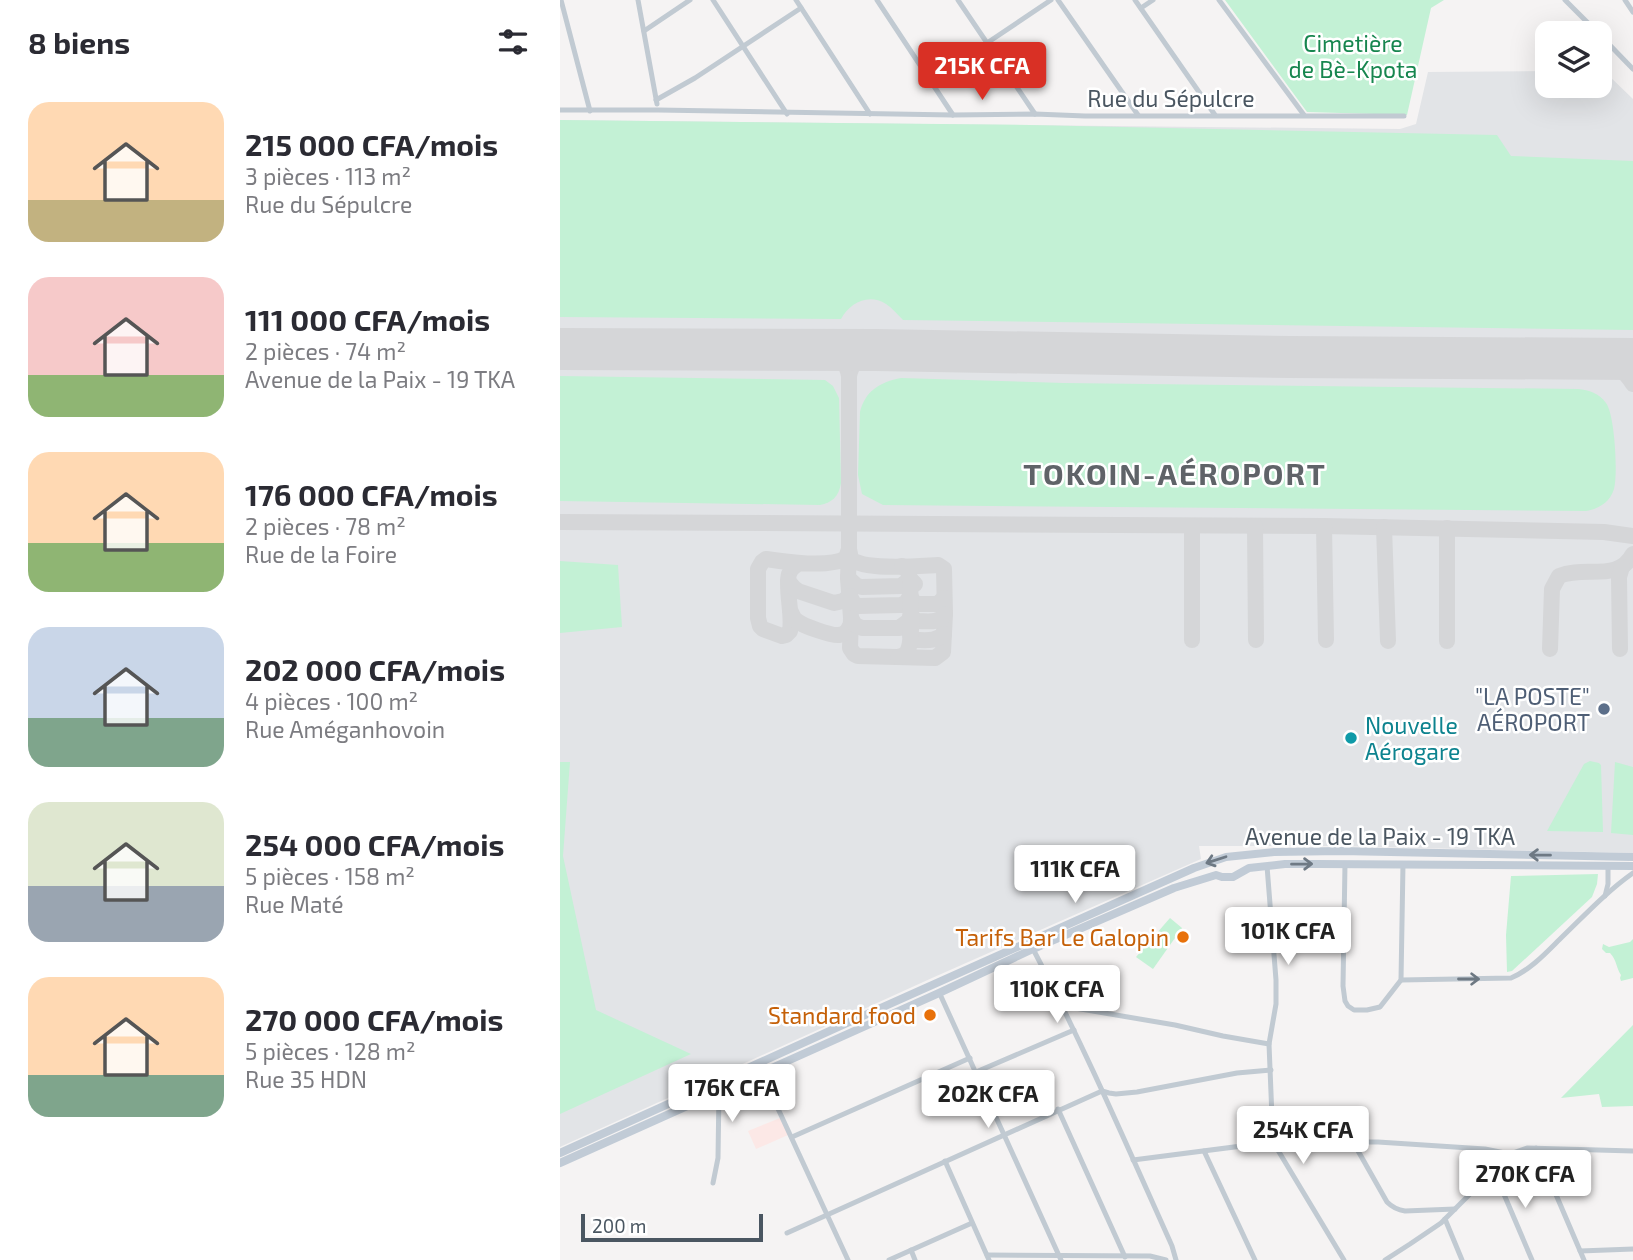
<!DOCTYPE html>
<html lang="fr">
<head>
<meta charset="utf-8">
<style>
  :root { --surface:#fff; --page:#f7f7f7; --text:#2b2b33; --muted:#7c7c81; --accent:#d93025 }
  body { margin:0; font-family:"Exo 2",sans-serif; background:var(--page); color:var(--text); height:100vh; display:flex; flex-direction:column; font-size:26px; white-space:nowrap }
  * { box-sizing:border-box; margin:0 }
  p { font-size:23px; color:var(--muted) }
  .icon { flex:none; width:38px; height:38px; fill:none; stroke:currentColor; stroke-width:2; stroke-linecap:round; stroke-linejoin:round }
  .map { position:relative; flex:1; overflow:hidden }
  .details { display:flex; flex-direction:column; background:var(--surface); width:560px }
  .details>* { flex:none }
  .buttons { position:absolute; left:975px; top:21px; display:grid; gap:14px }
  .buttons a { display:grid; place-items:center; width:77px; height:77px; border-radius:14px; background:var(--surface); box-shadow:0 7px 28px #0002; font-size:35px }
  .scale { position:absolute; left:21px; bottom:18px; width:182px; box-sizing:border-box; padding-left:7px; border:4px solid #4a5661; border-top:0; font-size:19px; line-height:24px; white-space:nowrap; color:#4a5661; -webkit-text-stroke:5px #fff; paint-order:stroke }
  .price { position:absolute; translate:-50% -60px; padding:0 16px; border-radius:7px; background:#fff; color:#222; font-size:23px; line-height:46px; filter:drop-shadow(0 2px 4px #0008) }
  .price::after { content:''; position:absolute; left:50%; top:42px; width:21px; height:16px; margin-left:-10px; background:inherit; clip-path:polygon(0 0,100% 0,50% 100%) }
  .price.active { background:var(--accent); color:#fff }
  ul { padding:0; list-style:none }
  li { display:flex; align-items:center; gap:21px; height:175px; padding:0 28px }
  li span { display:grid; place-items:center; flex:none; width:196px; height:140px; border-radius:21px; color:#555 }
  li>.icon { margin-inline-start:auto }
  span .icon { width:84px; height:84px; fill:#fffc; stroke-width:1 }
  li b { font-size:30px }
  h2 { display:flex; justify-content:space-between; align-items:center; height:84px; padding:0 28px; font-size:30px }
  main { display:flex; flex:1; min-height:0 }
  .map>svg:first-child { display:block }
  .medical { fill:#fce8e6 }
  .airport { fill:#e2e4e7 }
  .green { fill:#c3f1d5 }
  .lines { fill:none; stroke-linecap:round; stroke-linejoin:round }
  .taxiway { stroke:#d5d6d8; stroke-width:16 }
  .runway { stroke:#d5d6d8; stroke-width:42 }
  .street { stroke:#c1cad2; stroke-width:5 }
  .secondary { stroke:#c1cbd6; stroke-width:8 }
  .oneway { stroke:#6e7984 }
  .oneway2 { stroke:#6e7983 }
  .service-dot { fill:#5c6f8a; stroke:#fff; stroke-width:2.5 }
  .culture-dot { fill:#0f9aa8; stroke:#fff; stroke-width:2.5 }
  .food-dot { fill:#e8710a; stroke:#fff; stroke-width:2.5 }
  .labels { text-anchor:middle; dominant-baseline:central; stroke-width:5; stroke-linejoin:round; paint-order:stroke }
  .park-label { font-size:23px; fill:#17864f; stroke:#fff }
  .street-label { font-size:23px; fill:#4a5661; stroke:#fff }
  .service-label { font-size:23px; fill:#4e5e75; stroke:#fff; text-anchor:end }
  .culture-label { font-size:23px; fill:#0d838f; stroke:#fff; text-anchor:start }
  .food-label { font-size:23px; fill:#c56008; stroke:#fff; text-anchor:end }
  .district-label { font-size:30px; font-weight:bold; letter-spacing:2px; fill:#5f6368; stroke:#fff }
</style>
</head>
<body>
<main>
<section class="details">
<h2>8 biens<svg class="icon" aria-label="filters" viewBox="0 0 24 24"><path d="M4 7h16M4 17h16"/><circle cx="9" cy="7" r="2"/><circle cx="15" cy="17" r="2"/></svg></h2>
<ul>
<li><span style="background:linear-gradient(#ffd9b3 70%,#c2b280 0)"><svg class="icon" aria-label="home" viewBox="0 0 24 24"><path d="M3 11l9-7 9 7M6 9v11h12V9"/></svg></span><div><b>215 000 CFA/mois</b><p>3 pièces · 113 m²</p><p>Rue du Sépulcre</p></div></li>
<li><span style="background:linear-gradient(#f6c9c9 70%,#8fb573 0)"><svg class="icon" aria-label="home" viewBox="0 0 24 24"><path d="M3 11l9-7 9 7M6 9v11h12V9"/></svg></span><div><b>111 000 CFA/mois</b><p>2 pièces · 74 m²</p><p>Avenue de la Paix - 19 TKA</p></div></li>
<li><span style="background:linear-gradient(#ffd9b3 65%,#8fb573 0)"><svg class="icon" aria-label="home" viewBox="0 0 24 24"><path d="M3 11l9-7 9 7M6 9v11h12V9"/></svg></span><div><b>176 000 CFA/mois</b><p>2 pièces · 78 m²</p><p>Rue de la Foire</p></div></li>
<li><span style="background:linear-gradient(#c9d6e8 65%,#7fa58c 0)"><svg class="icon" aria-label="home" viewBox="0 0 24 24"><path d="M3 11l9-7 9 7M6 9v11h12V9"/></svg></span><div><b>202 000 CFA/mois</b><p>4 pièces · 100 m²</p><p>Rue Améganhovoin</p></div></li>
<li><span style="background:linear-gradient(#dfe7d0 60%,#9aa5b1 0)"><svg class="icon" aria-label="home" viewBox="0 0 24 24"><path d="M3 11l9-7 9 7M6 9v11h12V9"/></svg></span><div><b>254 000 CFA/mois</b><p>5 pièces · 158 m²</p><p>Rue Maté</p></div></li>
<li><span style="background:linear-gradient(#ffd9b3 70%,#7fa58c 0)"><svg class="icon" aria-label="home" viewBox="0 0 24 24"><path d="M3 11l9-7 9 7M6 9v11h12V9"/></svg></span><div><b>270 000 CFA/mois</b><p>5 pièces · 128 m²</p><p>Rue 35 HDN</p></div></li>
</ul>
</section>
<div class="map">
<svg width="1073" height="1260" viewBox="0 0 1073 1260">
  <rect width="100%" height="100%" fill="#f5f3f3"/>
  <!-- medical -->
  <path class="medical" d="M 220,1118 L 228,1135 L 196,1149 L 188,1131 Z"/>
  <!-- airport -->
  <path class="airport" d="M 1040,70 L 1043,70 L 1073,99 L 1073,853 L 777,846 L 639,846 L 641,859 L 372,978 L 0,1147 L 0,120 L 840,129 L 856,124 L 868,72 L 987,71 L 987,86 L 1040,86 Z"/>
  <!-- green -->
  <g class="green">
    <path d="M 665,0 L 884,0 L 871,8 L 847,115 L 747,112 Z"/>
    <path d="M 0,120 L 470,125 L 937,135 L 951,156 L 1073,161 L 1073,330 L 343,320 C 337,314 332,308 326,304 C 308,293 290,303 281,319 L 0,317 Z"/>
    <path d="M 0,376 L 265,380 L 273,386 L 279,398 L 281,483 C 279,496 272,503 260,505 L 0,501 Z"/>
    <path d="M 341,378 L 504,383 L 1018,389 C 1029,390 1039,393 1046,403 C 1055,415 1058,475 1054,489 C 1050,502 1039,509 1026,511 L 323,505 L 302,494 L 298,475 L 300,412 C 305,391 320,382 341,378 Z"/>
    <path d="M 0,561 L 58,565 L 62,627 L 0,633 Z"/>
    <path d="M 1030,761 L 1039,763 L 1041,765 L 1043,832 L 987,831 L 1024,764 Z"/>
    <path d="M 0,762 L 10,762 L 3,856 L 36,1010 L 131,1054 L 0,1114 Z"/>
    <path d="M 1055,762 L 1073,767 L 1073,835 L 1051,833 Z"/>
    <path d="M 1038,874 L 1037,884 L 1032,897 L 952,971 L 947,972 L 946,935 L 951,876 Z"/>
    <path d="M 610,918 L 622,928 L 593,969 L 576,957 Z"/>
    <path d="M 1073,939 L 1073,978 L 1061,981 L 1060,978 L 1061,975 C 1056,968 1057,960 1050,953 L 1046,953 L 1042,949 L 1043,944 L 1049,947 L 1070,942 Z"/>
    <path d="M 1073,1025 L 1073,1106 L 1042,1107 L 1039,1094 L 1001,1098 Z"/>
  </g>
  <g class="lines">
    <!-- taxiway -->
    <g class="taxiway">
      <path d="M 268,351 C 280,355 287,364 289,376 C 292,361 301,354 316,350"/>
      <path d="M 1034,359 C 1052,363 1063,368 1073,384"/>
      <path d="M 0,522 L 764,526 L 1044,532 L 1073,536"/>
      <path d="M 695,526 L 696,640"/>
      <path d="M 764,526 L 766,640"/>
      <path d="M 824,527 L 828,641"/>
      <path d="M 241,563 C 235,565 231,568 229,574 C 225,587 233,615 230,631 L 226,635 L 222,636 L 203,629 L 200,626 L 198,618 L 198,569 L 202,562 L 206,559 C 225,562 270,568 286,558 L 289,549 L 291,559 C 306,571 358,566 378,565 L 384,569 L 385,614 L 383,652 L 375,658 L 298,656 L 294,654 L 290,648 L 291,618 L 288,578 L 289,549 L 289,376"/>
      <path d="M 288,578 L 297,586 L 302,587 L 341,586 L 350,579 L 355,584"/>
      <path d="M 228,581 L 234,588 L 238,591 L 274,603 L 283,601 L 290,596 L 294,604 L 298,606 L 341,605 L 346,603 L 350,596"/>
      <path d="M 350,596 L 355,604 L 378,604 L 384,598"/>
      <path d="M 231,612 C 233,616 233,618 237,621 C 243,626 272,636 279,635 C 286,634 288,630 291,624"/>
      <path d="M 350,616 L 357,621 C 367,621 379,624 385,614"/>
      <path d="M 291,618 L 295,625 L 302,628 L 339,628 L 350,620"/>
      <path d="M 350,635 L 355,640 C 365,640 376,642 384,634"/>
      <path d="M 632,640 L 632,526"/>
      <path d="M 887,641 L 887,528"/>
      <path d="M 990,649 L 992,589 L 999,576 C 1025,565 1058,583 1073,554"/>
      <path d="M 1060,649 L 1059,577 L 1062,567"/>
      <path d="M 338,657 C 342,656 344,656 347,652 C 354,641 350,594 350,579 L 348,571 L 342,566"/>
    </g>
    <!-- runway -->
    <path class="runway" d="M 0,349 L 316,350 L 730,357 L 1073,359"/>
    <!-- street -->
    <g class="street">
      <path d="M 1,0 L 30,111"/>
      <path d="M 78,0 L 97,104"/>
      <path d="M 153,0 L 227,114"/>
      <path d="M 236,0 L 310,114"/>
      <path d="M 317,0 L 393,115"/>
      <path d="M 398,0 L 475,114"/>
      <path d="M 498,0 L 578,115"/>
      <path d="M 575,0 L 655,115"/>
      <path d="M 659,0 L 744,115"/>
      <path d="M 1005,0 L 1038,33"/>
      <path d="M 1065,0 L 1073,12"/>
      <path d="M 581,8 L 593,0"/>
      <path d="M 84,31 L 130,0"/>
      <path d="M 1040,35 L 1073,69"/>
      <path d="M 427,43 L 491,0"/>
      <path d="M 96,100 L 135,78 L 241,8"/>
      <path d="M 0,110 L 98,110 L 393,115 L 475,114 L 525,116 L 844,116"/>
      <path d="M 785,864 L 783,986 L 785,1001 L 788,1006 L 794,1010 L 807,1010 L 820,1007 L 841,980 L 843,864"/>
      <path d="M 707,866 L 716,980 L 716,1004 L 709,1044 L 713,1142 L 784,1260"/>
      <path d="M 1045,896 L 1048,884 L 1048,865"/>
      <path d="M 473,949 C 524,1046 567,1146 612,1246 L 616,1260"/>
      <path d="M 841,980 L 951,978 C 970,970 985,954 999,940 C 1023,917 1046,892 1073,873"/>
      <path d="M 379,992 L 501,1260"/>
      <path d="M 503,1006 L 615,1025 L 663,1036 L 709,1044"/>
      <path d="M 201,1072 L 288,1260"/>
      <path d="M 416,1072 L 514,1030"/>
      <path d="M 498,1109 L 565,1257"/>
      <path d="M 232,1137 L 410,1058"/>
      <path d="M 976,1148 L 1024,1260"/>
      <path d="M 644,1151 L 695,1260"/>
      <path d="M 573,1160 L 713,1142"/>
      <path d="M 385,1161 L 429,1260"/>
      <path d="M 934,1171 L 972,1260"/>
      <path d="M 153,1183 L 158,1158 L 159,1091 L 157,1082"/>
      <path d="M 895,1209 L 845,1211 C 837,1210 832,1207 827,1202 L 793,1142 L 818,1142 L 925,1149 L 950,1154"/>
      <path d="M 885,1219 L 902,1260"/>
      <path d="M 227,1233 L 542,1091 L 549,1093 L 556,1094 L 577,1092 L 677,1073 L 711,1070"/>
      <path d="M 351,1250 L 355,1260"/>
      <path d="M 1020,1251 L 1073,1249"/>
      <path d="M 427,1255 L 590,1256 L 606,1260"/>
      <path d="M 329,1260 L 412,1223"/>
      <path d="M 825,1260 L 850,1244 L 881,1223 L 950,1154 L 967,1148 L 1073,1151"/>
    </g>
    <!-- secondary -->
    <g class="secondary">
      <path d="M 0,1153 C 211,1057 422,962 634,868 L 666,857 L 714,852 L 781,851 L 1073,857"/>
      <path d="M 0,1163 L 379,993 L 473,949 L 614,888 L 656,875 L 662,877 L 673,877 L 689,868 L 725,864 L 758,864 L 1073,866"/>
    </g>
  </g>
  <!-- one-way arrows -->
  <defs><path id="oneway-shaft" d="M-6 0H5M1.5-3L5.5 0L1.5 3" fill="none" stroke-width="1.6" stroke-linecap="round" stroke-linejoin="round" transform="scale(1.75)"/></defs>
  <g class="oneway">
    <use href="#oneway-shaft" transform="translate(980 855) rotate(-179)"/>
    <use href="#oneway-shaft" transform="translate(656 860) rotate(162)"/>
    <use href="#oneway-shaft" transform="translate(742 864) rotate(-1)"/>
  </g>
  <use class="oneway2" href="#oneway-shaft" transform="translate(909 979)"/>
  <!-- markers -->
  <circle class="service-dot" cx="1044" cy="709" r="7"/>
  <circle class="culture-dot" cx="791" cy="738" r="7"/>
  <g class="food-dot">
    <circle cx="623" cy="937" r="7"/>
    <circle cx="370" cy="1015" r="7"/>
  </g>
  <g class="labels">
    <!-- park labels -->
    <g class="park-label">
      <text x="793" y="43">Cimetière<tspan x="793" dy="26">de Bè-Kpota</tspan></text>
    </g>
    <!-- street labels -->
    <g class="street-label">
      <text x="611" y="98">Rue du Sépulcre</text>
      <text x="820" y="836">Avenue de la Paix - 19 TKA</text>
    </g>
    <!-- service labels -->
    <g class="service-label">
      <text x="1030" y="696">"LA POSTE"<tspan x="1030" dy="26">AÉROPORT</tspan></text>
    </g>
    <!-- culture labels -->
    <g class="culture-label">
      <text x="805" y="725">Nouvelle<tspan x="805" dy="26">Aérogare</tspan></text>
    </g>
    <!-- food labels -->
    <g class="food-label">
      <text x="609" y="937">Tarifs Bar Le Galopin</text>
      <text x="356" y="1015">Standard food</text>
    </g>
    <!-- district labels -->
    <g class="district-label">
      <text x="615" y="473">TOKOIN-AÉROPORT</text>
    </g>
  </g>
</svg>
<div class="buttons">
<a><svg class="icon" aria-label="layers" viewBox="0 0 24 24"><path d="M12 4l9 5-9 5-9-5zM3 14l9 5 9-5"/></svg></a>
</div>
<div class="scale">200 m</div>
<b class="price active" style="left:422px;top:102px">215K CFA</b>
<b class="price" style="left:515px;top:905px">111K CFA</b>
<b class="price" style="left:728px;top:967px">101K CFA</b>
<b class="price" style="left:497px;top:1025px">110K CFA</b>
<b class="price" style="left:172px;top:1124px">176K CFA</b>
<b class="price" style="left:428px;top:1130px">202K CFA</b>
<b class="price" style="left:743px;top:1166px">254K CFA</b>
<b class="price" style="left:965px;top:1210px">270K CFA</b>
</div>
</main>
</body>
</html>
